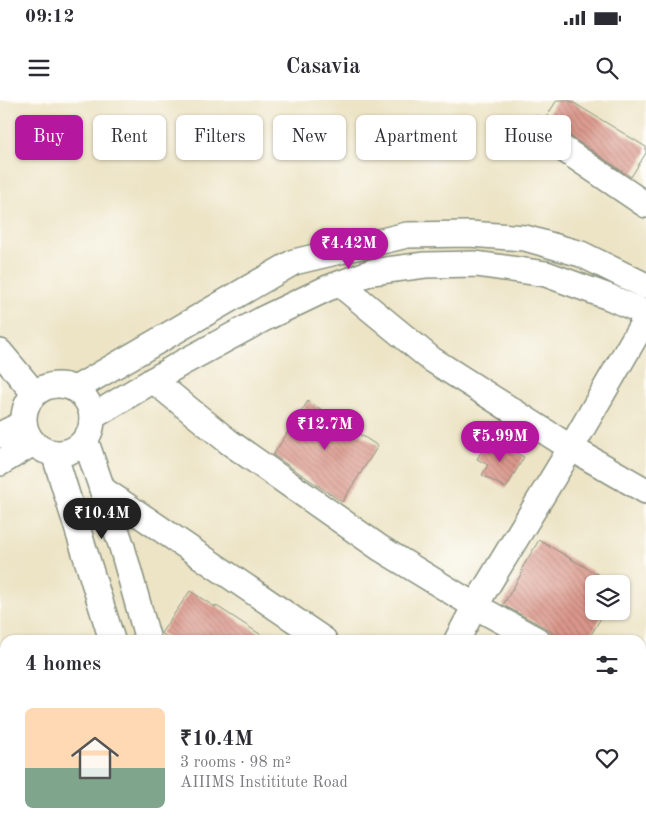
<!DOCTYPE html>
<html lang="en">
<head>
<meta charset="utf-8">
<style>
  :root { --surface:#fff; --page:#f2f2f3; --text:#2b2b33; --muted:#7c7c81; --line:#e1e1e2; --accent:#b5179e }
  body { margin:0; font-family:"Old Standard TT",serif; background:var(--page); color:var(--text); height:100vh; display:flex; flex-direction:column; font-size:19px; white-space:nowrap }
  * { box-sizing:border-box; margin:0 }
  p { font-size:16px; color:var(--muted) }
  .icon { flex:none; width:28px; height:28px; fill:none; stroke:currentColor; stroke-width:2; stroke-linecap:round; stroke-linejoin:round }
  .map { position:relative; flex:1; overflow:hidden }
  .drawer { position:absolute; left:0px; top:535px; width:646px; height:195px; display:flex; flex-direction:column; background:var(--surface); border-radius:15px 15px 0 0; box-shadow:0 1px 4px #0004 }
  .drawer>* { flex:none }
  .banner { position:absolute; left:15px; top:15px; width:616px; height:45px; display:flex; gap:10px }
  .tools { position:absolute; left:585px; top:475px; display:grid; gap:10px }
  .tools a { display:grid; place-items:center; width:45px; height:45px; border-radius:8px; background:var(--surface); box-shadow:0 1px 4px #0004; font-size:25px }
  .price { position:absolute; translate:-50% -42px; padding:0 11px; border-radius:18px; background:var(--accent); color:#fff; font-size:16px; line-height:32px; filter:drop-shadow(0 1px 2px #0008) }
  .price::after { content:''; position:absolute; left:50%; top:30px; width:15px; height:11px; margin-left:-8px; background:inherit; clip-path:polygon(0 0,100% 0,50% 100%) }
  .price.current { background:#222; color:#fff }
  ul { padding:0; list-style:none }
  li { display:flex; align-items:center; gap:15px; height:125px; padding:0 25px }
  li+li { border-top:1px solid var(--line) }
  li span { display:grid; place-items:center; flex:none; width:140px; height:100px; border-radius:8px; color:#555 }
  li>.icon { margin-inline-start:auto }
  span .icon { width:60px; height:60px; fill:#fffc; stroke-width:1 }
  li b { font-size:21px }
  h2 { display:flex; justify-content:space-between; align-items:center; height:60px; padding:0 25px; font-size:21px }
  .pill { padding:0 18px; border-radius:8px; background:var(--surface); box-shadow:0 1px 4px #0004; font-size:18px; line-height:45px }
  .pill.current { background:var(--accent); color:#fff }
  .status { display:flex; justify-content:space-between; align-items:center; height:35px; padding:0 25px; background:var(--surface); direction:ltr }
  .status svg { height:14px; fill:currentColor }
  header { display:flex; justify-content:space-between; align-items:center; height:65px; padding:0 25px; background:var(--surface); font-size:22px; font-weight:800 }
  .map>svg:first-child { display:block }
  .forest { fill:url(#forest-firs); stroke:#577246 }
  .building { fill:url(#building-back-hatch) }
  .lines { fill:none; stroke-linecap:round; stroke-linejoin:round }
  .minor-casing { stroke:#86907d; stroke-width:28 }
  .path { stroke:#86907d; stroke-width:3; stroke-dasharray:4 4; stroke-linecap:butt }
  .minor { stroke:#fff; stroke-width:25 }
</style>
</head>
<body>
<div class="status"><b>09:12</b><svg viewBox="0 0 49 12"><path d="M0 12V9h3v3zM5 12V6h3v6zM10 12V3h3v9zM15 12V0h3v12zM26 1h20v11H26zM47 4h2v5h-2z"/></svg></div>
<header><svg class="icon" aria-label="menu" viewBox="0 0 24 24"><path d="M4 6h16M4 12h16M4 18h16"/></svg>Casavia<svg class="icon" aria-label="search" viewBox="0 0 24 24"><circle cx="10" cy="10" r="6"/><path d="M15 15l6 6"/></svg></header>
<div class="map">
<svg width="646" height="730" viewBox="0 0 646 730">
  <defs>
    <pattern id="forest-firs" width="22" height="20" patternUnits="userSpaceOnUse" patternTransform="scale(1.25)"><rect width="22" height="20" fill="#8fa658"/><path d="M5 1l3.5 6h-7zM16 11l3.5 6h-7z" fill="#74884a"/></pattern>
    <pattern id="building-back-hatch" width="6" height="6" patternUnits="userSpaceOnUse" patternTransform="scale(1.25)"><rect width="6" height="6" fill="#db968a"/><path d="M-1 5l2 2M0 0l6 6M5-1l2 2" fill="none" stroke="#b17c72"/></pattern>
  </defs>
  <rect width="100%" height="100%" fill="#fdfcf7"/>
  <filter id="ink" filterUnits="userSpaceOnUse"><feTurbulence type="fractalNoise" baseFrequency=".02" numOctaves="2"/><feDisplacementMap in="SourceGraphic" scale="10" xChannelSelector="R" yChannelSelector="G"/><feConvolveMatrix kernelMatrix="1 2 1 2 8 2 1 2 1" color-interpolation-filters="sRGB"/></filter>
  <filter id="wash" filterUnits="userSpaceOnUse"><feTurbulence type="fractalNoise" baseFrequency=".0096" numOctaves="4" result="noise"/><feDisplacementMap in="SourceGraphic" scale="20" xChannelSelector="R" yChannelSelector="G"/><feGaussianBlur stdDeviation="1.12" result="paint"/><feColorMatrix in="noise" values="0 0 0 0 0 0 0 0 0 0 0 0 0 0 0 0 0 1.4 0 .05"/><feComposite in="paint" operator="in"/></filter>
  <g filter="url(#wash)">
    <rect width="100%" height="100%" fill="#ede4c6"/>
    <!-- forest -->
    <path class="forest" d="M 0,629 L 5,631 L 5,725 L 46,725 L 48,730 L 0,730 Z"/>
    <g id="blocks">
      <!-- building -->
      <g class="building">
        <path d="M 557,0 L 569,0 L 646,47 L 646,53 L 631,77 L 545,19 Z"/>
        <path d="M 308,301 L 378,346 L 342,402 L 273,355 Z"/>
        <path d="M 487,341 L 498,347 L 500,344 L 524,357 L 506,388 L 482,375 L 488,365 L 477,359 Z"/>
        <path d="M 539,440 L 614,484 L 594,484 L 594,511 L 605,511 L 588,540 L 562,540 L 544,527 L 503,505 L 523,471 L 521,470 Z"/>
        <path d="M 190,491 L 215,507 L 215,505 L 269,540 L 171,540 L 161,533 Z"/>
      </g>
    </g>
  </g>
  <g filter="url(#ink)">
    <use href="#blocks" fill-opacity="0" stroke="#86907d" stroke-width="1"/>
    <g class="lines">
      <defs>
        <g id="minor">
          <path d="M 534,29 L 646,105"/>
          <path d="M 340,184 L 431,259 L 571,348 L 646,391"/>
          <path d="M 0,252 L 35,294"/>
          <path d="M 153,280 L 229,342 L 380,448 L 475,506 L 537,540"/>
          <circle cx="58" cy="319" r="34"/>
          <path d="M 75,289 L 294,162 L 407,135 L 469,134 L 525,138 L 581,154 L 646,186"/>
          <path d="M 92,317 L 180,264 L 265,218 L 328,188 L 372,172 L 425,165 L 476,164 L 546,174 L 609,197 L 646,213"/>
          <path d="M 0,335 L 24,323"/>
          <path d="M 85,339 L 122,447 L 148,540"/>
          <path d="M 54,353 L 112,540"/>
          <path d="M 0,363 L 33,343"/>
          <path d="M 102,389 L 324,540"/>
          <path d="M 457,540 L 475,506 L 571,348 L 646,218"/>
          <path d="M 641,597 L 646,600"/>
          <path d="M 641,721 L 646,723"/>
          <path d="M 173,725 L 175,730"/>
          <path d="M 214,725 L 216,730"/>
          <path d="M 348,730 L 351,725"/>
        </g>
      </defs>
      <!-- minor casing -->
      <use href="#minor" class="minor-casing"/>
      <!-- path -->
      <g class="path">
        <path d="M 0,553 L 5,554"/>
        <path d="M 147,725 L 148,730"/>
      </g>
      <!-- minor -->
      <use href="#minor" class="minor"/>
    </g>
  </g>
</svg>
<div class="tools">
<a><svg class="icon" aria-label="layers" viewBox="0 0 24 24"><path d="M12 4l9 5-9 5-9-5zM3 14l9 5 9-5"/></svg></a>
</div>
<b class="price" style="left:349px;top:170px">₹4.42M</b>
<b class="price" style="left:325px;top:351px">₹12.7M</b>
<b class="price" style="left:500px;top:363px">₹5.99M</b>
<b class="price current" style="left:102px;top:440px">₹10.4M</b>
<div class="banner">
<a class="pill current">Buy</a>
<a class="pill">Rent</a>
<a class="pill">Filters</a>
<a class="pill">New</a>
<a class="pill">Apartment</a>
<a class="pill">House</a>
</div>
<section class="drawer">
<h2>4 homes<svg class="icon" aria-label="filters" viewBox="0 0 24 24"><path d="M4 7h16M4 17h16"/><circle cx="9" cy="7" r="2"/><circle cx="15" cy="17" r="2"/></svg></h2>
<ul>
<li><span style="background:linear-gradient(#ffd9b3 60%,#7fa58c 0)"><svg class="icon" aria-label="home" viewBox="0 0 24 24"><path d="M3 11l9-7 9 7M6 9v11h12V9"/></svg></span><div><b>₹10.4M</b><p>3 rooms · 98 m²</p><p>AIIIMS Instititute Road</p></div><svg class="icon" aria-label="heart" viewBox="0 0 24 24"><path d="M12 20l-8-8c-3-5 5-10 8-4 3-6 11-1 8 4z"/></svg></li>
</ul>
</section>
</div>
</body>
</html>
